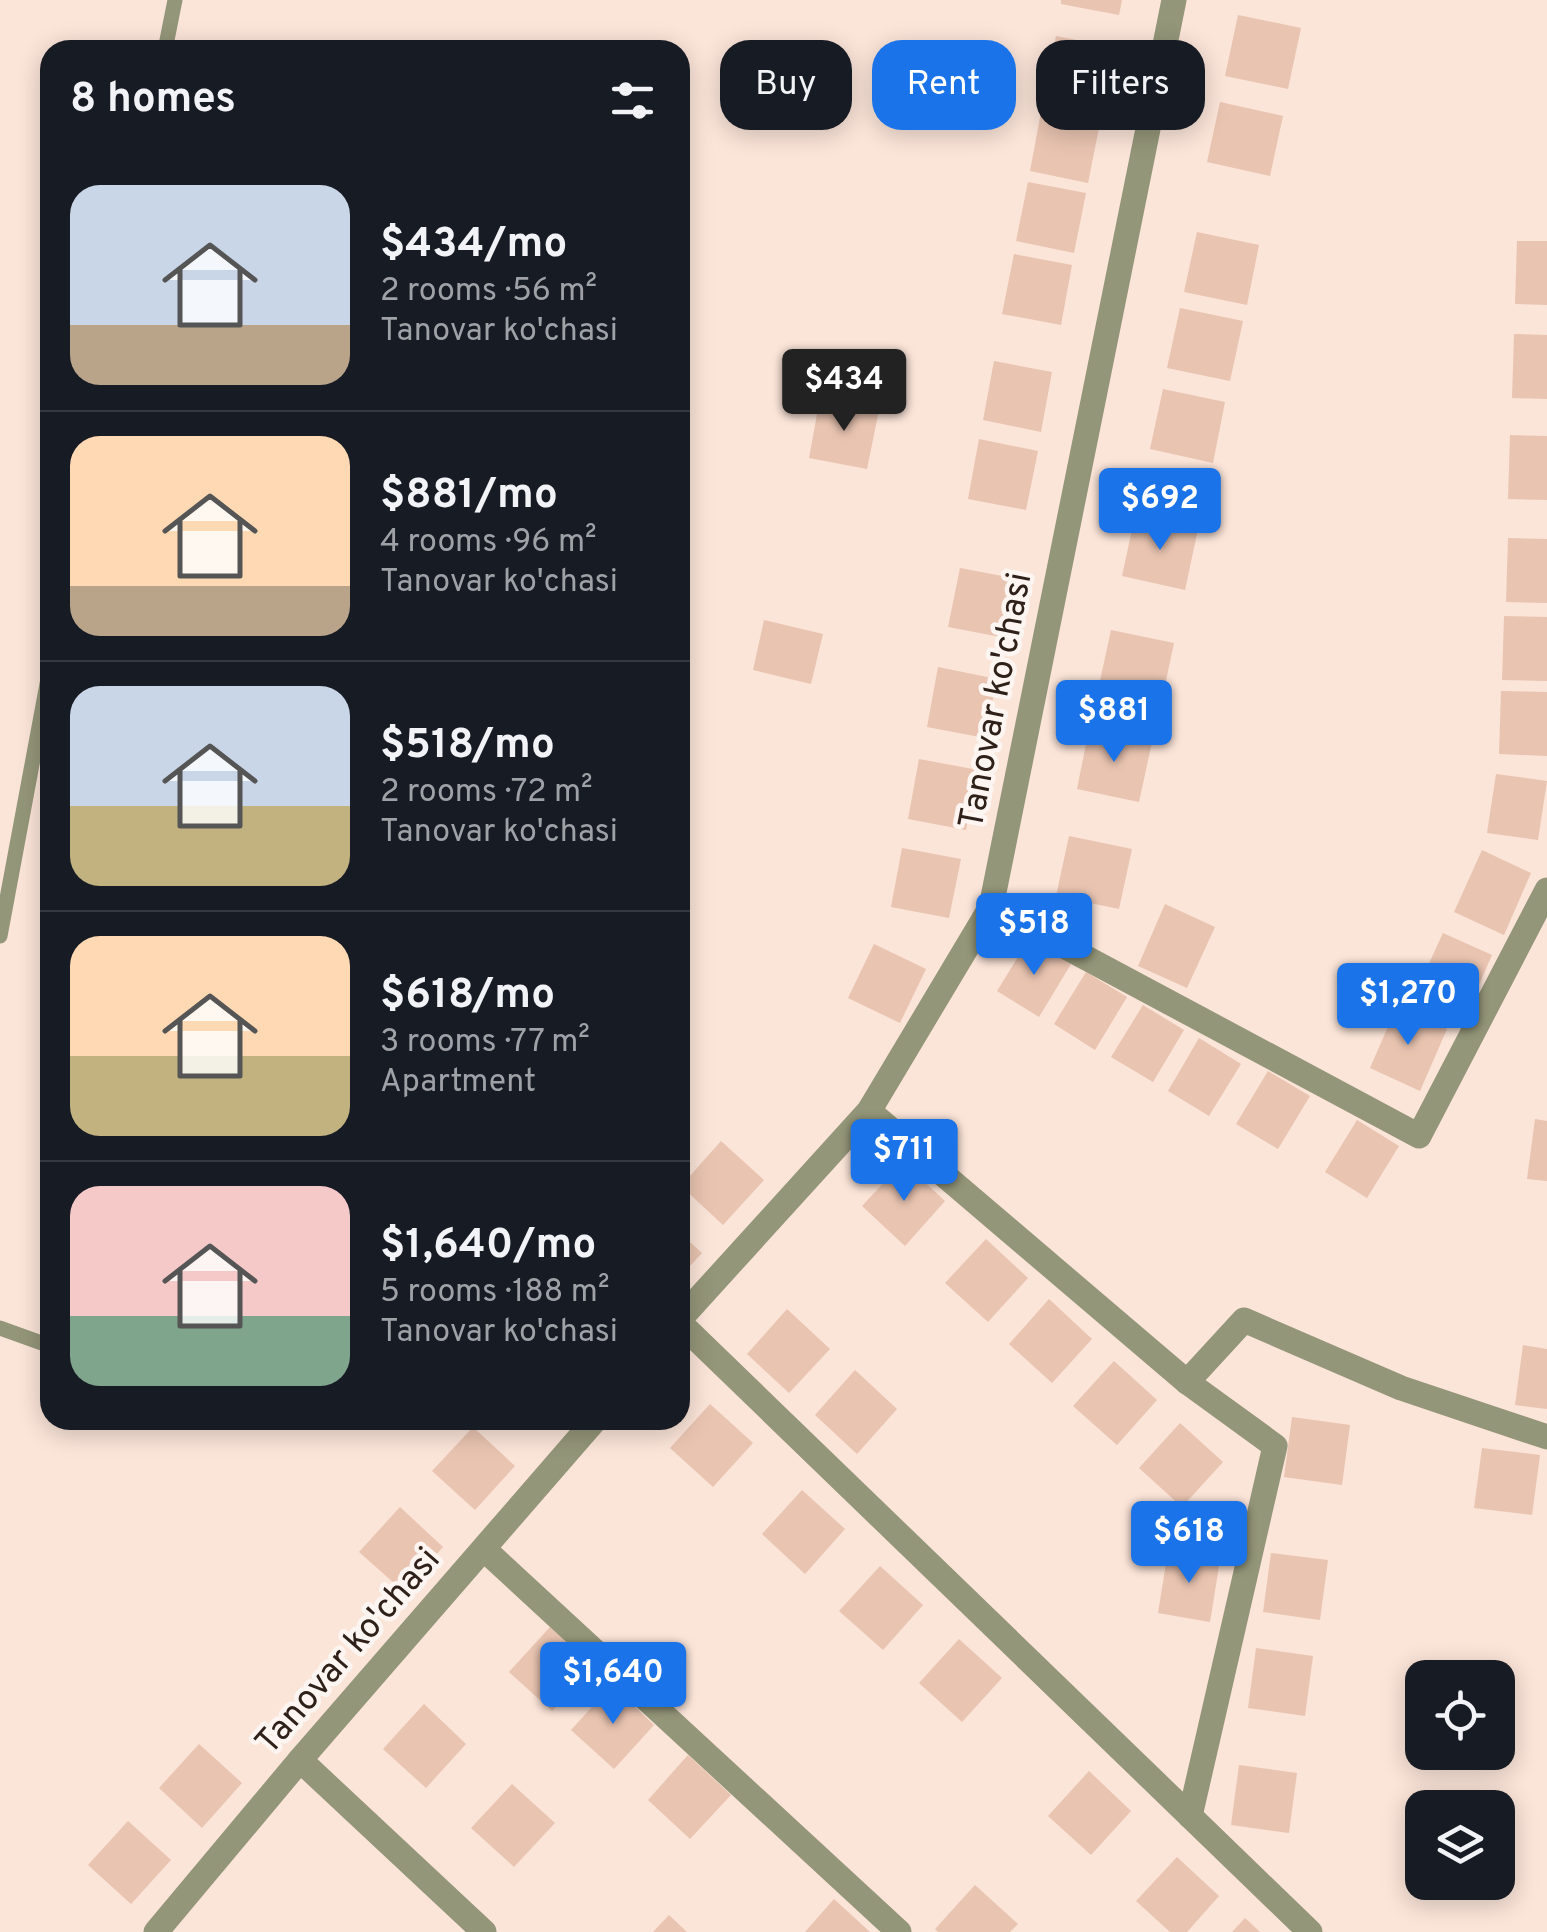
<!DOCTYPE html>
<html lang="en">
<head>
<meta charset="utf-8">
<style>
  :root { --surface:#171b24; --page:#20242c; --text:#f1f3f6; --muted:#9ea1a6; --line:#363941; --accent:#1a73e8 }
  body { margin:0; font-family:Overpass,sans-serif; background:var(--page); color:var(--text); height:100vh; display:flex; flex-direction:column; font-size:38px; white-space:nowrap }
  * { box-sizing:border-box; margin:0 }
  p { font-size:32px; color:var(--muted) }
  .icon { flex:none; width:55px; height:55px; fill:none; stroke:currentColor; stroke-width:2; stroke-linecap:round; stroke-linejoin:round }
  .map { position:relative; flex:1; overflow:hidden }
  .panel { position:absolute; left:40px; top:40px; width:650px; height:1390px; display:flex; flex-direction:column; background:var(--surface); border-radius:30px; box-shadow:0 5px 25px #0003 }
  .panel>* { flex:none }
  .guide { position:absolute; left:720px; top:40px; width:675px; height:90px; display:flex; gap:20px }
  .fabs { position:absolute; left:1405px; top:1660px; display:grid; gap:20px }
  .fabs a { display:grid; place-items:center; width:110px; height:110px; border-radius:20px; background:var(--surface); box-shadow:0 5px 25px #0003; font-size:50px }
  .price { position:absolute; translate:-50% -85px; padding:0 22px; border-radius:10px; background:var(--accent); color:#fff; font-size:32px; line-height:65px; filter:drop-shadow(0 2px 5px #0008) }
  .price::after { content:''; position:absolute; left:50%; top:60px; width:30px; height:22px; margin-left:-15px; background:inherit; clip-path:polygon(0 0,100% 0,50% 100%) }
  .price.current { background:#222; color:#fff }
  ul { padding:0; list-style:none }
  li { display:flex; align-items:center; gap:30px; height:250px; padding:0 30px }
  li+li { border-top:2px solid var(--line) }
  li span { display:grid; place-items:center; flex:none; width:280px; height:200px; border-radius:30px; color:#555 }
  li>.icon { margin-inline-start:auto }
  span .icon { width:120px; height:120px; fill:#fffc; stroke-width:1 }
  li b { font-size:42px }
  h2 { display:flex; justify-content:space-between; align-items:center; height:120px; padding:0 30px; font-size:42px }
  .tag { padding:0 35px; border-radius:30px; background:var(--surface); box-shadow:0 5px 25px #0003; font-size:35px; line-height:90px }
  .tag.current { background:var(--accent); color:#fff }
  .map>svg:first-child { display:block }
  .building { fill:#e9c4b1 }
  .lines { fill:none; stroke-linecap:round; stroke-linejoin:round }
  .service { stroke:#949679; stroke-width:15 }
  .minor { stroke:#949679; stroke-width:25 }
  .labels { text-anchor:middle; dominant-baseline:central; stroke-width:9; stroke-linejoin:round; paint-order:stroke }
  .street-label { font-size:35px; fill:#2f211a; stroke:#fcf5f1 }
</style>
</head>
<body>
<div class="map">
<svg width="1547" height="1932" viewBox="0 0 1547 1932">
  <rect width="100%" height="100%" fill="#fbe4d8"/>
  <!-- building -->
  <g class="building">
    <path d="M 1061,0 L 1122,0 L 1119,15 L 1061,4 Z"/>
    <path d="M 1238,15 L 1301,28 L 1288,89 L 1225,76 Z"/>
    <path d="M 1056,36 L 1114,47 L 1103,106 L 1044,95 Z"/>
    <path d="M 1220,102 L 1283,116 L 1270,176 L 1207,162 Z"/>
    <path d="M 1041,112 L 1100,123 L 1088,183 L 1030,171 Z"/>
    <path d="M 1028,182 L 1086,193 L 1074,253 L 1016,241 Z"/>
    <path d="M 1197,232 L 1259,245 L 1247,305 L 1184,292 Z"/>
    <path d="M 1517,241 L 1547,241 L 1547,305 L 1515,304 Z"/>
    <path d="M 1014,254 L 1072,265 L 1061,325 L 1002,314 Z"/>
    <path d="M 1180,308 L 1243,321 L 1230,381 L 1167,368 Z"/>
    <path d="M 1514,334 L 1547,335 L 1547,399 L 1512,398 Z"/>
    <path d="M 994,361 L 1052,372 L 1041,432 L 983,420 Z"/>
    <path d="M 1163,389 L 1225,402 L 1213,463 L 1150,449 Z"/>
    <path d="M 820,398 L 879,410 L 867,469 L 809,458 Z"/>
    <path d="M 1510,435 L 1547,436 L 1547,500 L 1508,499 Z"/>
    <path d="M 979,439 L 1038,451 L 1026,510 L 968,499 Z"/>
    <path d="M 1135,516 L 1198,529 L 1185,590 L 1122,576 Z"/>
    <path d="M 1508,538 L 1547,539 L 1547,603 L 1506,602 Z"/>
    <path d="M 960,568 L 1018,579 L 1006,638 L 948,627 Z"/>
    <path d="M 1504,616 L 1547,617 L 1547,681 L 1502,680 Z"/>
    <path d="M 764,620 L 823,634 L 811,684 L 753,670 Z"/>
    <path d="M 1111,630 L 1174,643 L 1161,704 L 1098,690 Z"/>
    <path d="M 938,667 L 997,679 L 985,738 L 927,727 Z"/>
    <path d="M 1501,691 L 1547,692 L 1547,756 L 1499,754 Z"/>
    <path d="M 1089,729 L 1152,742 L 1139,802 L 1077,789 Z"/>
    <path d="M 919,759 L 978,770 L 966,830 L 908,819 Z"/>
    <path d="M 1496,774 L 1547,781 L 1538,840 L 1487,833 Z"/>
    <path d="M 1069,836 L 1132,849 L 1119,909 L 1056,896 Z"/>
    <path d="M 902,848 L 961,859 L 949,918 L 891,907 Z"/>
    <path d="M 1482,850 L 1531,873 L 1504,935 L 1454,912 Z"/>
    <path d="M 1165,904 L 1215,927 L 1187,988 L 1138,966 Z"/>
    <path d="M 1443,933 L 1492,955 L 1465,1016 L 1415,994 Z"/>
    <path d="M 1029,939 L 1071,964 L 1039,1017 L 997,991 Z"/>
    <path d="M 874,944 L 926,969 L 900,1023 L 848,998 Z"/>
    <path d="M 1086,972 L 1127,997 L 1095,1050 L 1054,1024 Z"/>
    <path d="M 1143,1005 L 1184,1030 L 1153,1082 L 1111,1057 Z"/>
    <path d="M 1397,1006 L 1447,1029 L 1420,1091 L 1370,1068 Z"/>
    <path d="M 1199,1038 L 1241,1064 L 1209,1116 L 1168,1091 Z"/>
    <path d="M 1268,1071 L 1310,1096 L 1278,1149 L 1236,1124 Z"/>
    <path d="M 1535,1119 L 1547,1121 L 1547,1181 L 1527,1179 Z"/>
    <path d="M 1357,1120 L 1399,1146 L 1367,1198 L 1325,1172 Z"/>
    <path d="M 721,1141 L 764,1180 L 723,1225 L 681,1186 Z"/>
    <path d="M 903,1162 L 945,1201 L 905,1246 L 862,1206 Z"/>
    <path d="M 680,1233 L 702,1253 L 680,1277 Z"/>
    <path d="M 986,1239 L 1028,1278 L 988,1322 L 945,1283 Z"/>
    <path d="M 1049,1299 L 1092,1339 L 1052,1383 L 1009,1344 Z"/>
    <path d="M 787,1309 L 830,1349 L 789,1393 L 747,1354 Z"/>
    <path d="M 1523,1345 L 1547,1349 L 1547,1409 L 1515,1405 Z"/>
    <path d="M 1114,1361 L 1157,1400 L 1117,1445 L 1073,1406 Z"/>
    <path d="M 855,1370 L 897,1409 L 857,1454 L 815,1415 Z"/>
    <path d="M 710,1404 L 753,1443 L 713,1487 L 670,1448 Z"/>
    <path d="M 1292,1417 L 1350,1425 L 1342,1485 L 1284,1477 Z"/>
    <path d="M 1180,1423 L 1223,1462 L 1182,1507 L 1139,1468 Z"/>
    <path d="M 473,1427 L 515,1466 L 475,1510 L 432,1471 Z"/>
    <path d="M 1482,1448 L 1540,1455 L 1532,1515 L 1474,1508 Z"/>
    <path d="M 802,1490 L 845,1529 L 805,1574 L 762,1534 Z"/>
    <path d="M 400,1507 L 443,1547 L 403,1591 L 359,1552 Z"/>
    <path d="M 1168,1551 L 1220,1560 L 1210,1622 L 1158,1613 Z"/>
    <path d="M 1271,1553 L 1328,1560 L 1320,1620 L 1263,1612 Z"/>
    <path d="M 880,1566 L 923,1605 L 883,1650 L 839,1611 Z"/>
    <path d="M 550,1627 L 593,1667 L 552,1711 L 509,1672 Z"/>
    <path d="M 959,1639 L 1002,1678 L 962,1722 L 919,1683 Z"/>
    <path d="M 1256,1648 L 1313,1656 L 1305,1716 L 1248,1708 Z"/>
    <path d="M 612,1685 L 654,1725 L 614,1769 L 571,1730 Z"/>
    <path d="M 424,1704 L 466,1744 L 426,1788 L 383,1749 Z"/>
    <path d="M 199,1744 L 242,1783 L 202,1828 L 159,1788 Z"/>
    <path d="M 688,1755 L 731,1795 L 690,1839 L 648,1800 Z"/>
    <path d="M 1239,1765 L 1297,1773 L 1289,1833 L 1231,1825 Z"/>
    <path d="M 1089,1771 L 1131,1811 L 1091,1855 L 1048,1816 Z"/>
    <path d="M 512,1784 L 555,1823 L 514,1867 L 471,1828 Z"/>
    <path d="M 128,1821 L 171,1860 L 131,1904 L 88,1865 Z"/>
    <path d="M 1177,1857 L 1219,1896 L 1187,1932 L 1170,1932 L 1136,1901 Z"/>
    <path d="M 975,1885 L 1018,1924 L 1010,1932 L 938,1932 L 935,1929 Z"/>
    <path d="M 834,1899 L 870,1932 L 805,1932 Z"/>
    <path d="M 669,1915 L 687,1932 L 653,1932 Z"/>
    <path d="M 1245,1918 L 1260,1932 L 1232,1932 Z"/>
  </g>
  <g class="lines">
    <!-- service -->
    <g class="service">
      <path d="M 165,50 L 175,0"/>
      <path d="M 0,936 L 50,668"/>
      <path d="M 0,1328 L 50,1346"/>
    </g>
    <!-- minor -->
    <g class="minor">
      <path d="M 991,907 L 1419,1136 L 1547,890"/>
      <path d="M 869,1111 L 1187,1382 L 1275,1446 L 1190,1816"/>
      <path d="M 680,1319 L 869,1111 L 991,907 L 1174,0"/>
      <path d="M 680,1323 L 1310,1932"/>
      <path d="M 1187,1382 L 1244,1320 L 1401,1388 L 1547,1437"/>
      <path d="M 485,1550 L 899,1932"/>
      <path d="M 300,1760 L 484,1932"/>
      <path d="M 156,1932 L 300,1760 L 595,1420"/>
    </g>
  </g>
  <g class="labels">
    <!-- street labels -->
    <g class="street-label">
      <text transform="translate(997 701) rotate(-79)">Tanovar ko'chasi</text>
      <text transform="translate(349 1652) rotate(-49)">Tanovar ko'chasi</text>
    </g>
  </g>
</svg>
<div class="fabs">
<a><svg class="icon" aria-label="locate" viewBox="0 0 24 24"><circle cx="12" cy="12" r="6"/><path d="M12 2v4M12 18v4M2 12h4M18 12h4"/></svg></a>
<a><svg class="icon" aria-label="layers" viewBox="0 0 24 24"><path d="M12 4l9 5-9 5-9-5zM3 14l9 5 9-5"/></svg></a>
</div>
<b class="price current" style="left:844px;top:434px">$434</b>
<b class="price" style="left:1160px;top:553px">$692</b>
<b class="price" style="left:1114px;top:765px">$881</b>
<b class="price" style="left:1034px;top:978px">$518</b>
<b class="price" style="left:1408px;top:1048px">$1,270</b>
<b class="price" style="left:904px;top:1204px">$711</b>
<b class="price" style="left:1189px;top:1586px">$618</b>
<b class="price" style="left:613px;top:1727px">$1,640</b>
<div class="guide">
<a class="tag">Buy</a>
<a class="tag current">Rent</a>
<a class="tag">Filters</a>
</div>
<section class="panel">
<h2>8 homes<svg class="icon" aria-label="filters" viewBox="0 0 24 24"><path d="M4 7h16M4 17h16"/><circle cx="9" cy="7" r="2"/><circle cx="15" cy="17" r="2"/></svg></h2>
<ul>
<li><span style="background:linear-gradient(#c9d6e8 70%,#b9a48a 0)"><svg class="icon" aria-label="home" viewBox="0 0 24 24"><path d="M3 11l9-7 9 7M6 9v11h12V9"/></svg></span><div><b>$434/mo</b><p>2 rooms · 56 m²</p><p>Tanovar ko'chasi</p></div></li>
<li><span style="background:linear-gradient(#ffd9b3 75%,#b9a48a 0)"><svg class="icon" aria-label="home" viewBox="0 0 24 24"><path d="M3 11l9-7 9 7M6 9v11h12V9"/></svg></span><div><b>$881/mo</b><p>4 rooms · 96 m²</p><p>Tanovar ko'chasi</p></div></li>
<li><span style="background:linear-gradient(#c9d6e8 60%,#c2b280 0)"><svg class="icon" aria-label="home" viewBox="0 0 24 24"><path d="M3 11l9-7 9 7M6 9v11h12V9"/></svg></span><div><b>$518/mo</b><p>2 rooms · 72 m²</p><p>Tanovar ko'chasi</p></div></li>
<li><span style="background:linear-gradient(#ffd9b3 60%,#c2b280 0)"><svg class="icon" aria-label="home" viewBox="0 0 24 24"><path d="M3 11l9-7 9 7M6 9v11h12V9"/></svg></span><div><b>$618/mo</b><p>3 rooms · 77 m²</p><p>Apartment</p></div></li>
<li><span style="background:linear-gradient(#f6c9c9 65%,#7fa58c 0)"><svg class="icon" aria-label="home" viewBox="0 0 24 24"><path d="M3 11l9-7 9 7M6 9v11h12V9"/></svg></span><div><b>$1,640/mo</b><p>5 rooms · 188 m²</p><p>Tanovar ko'chasi</p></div></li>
</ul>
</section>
</div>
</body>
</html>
